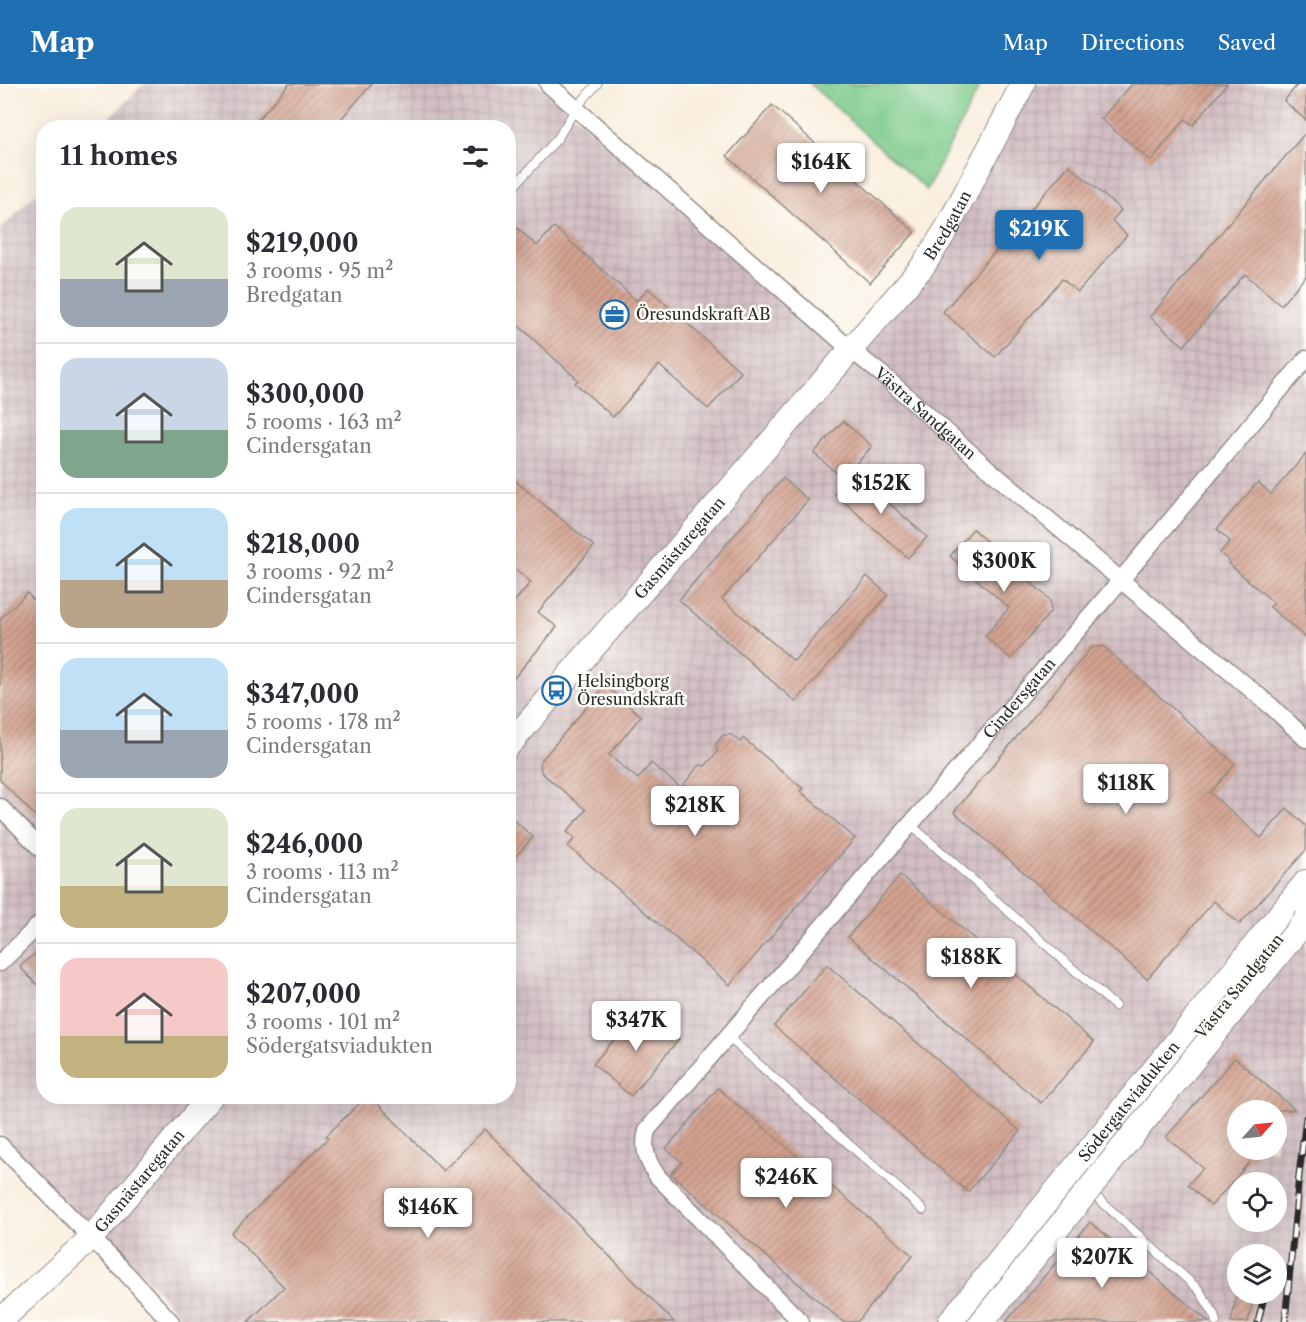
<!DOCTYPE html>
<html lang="en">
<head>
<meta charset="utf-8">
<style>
  :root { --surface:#fff; --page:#f2f2f3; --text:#2b2b33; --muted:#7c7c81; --line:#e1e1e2; --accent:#1f6fb2 }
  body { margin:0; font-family:"Libre Caslon Text",serif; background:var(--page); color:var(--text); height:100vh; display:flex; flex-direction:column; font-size:22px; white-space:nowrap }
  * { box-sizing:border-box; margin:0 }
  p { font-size:20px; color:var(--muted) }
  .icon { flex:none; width:33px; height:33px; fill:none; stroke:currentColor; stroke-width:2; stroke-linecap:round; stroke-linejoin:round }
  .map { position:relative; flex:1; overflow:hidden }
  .panel { position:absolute; left:36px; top:36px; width:480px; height:984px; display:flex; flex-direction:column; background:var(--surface); border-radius:24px; box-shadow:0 6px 24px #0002 }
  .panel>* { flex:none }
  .needle { width:39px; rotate:63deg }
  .fabs { position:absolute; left:1227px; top:1016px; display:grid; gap:12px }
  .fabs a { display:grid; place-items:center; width:60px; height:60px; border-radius:50%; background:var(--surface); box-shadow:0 6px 24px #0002; font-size:30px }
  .price { position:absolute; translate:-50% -51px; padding:0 14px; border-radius:6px; background:#fff; color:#222; font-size:20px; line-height:39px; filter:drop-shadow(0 2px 3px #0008) }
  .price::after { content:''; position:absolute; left:50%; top:36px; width:18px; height:14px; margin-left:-9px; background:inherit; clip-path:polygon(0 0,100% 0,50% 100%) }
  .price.selected { background:var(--accent); color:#fff }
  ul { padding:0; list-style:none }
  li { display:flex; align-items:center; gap:18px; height:150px; padding:0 24px }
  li+li { border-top:2px solid var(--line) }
  li span { display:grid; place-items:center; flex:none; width:168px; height:120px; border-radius:18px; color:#555 }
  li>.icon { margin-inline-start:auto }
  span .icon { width:72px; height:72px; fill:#fffc; stroke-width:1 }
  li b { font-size:26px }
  h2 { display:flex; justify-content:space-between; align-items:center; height:72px; padding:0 24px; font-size:26px }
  header { display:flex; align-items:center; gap:36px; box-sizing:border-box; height:84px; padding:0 30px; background:var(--accent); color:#fff }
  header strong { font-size:28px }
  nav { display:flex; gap:33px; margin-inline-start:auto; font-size:21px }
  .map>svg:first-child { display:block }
  .industrial { fill:url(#industrial-grid); fill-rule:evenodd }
  .pitch { fill:#7cca8a; stroke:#547a5a; stroke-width:1.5 }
  .building { fill:url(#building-hatch) }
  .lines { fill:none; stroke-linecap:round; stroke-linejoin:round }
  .lane-casing { stroke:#928c84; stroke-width:10 }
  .street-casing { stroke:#928c84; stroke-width:19 }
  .secondary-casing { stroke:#928c84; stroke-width:26 }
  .lane { stroke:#fff; stroke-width:8 }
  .street { stroke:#fff; stroke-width:16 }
  .secondary { stroke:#fff; stroke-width:24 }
  .rail-casing { stroke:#2b2b2b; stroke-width:7 }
  .rail { stroke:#fdfcf7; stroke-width:4.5; stroke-dasharray:14; stroke-linecap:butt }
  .secondary-bridge-casing { stroke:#928c84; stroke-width:26; stroke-linecap:butt }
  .secondary-bridge { stroke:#fff; stroke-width:24 }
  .labels { text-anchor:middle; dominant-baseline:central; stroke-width:5; stroke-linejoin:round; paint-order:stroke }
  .street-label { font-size:16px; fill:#2b2b2b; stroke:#fdfcf7 }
  .poi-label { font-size:16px; fill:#2b2b2b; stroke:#fdfcf7; text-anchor:start }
</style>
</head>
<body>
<header>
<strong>Map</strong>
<nav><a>Map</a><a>Directions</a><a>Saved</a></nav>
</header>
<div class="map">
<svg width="1306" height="1238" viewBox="0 0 1306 1238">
  <defs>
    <pattern id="industrial-grid" width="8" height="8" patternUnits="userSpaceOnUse" patternTransform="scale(1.5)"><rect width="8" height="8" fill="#d2bec2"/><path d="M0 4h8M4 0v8" fill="none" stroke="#b4a3a7"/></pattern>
    <pattern id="building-hatch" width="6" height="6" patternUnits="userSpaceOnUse" patternTransform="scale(1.5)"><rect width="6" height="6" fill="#d3a290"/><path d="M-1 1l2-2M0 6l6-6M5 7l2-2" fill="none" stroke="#ab8476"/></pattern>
  </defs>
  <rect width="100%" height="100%" fill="#fdfcf7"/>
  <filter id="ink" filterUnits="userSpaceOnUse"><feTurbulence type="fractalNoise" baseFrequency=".0167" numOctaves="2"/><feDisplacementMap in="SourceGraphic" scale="12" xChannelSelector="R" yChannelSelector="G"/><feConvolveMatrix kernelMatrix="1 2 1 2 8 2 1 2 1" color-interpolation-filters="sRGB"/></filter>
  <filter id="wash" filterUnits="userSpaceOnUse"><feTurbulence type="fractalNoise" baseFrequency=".008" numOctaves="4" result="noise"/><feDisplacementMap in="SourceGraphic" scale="24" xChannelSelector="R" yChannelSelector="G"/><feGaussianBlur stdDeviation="1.35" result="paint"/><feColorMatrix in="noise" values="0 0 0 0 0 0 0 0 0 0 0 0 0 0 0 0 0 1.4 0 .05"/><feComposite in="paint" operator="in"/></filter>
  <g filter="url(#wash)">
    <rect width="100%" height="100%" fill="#f9eede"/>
    <!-- industrial -->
    <path class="industrial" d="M 143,0 L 538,0 L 852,273 L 1031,0 L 1306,0 L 1306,1238 L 185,1238 L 138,1185 L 69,1122 L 0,1049 L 0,146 L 43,102 L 44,1012 L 508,1012 L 508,44 L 101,43 ZM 1238,1026 L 1276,1026 L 1276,1065 L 1238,1065 ZM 1238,1098 L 1276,1098 L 1276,1137 L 1238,1137 ZM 1238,1170 L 1276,1170 L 1276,1209 L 1238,1209 Z"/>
    <!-- pitch -->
    <path class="pitch" d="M 810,0 L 981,0 L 927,106 Z"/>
    <g id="blocks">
      <!-- building -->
      <g class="building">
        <path d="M 289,0 L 372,0 L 333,44 L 251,44 Z"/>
        <path d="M 1132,0 L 1227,0 L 1193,41 L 1185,35 L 1151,77 L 1101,35 Z"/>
        <path d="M 1298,0 L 1306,0 L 1306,36 L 1284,17 Z"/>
        <path d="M 772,21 L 915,148 L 870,199 L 727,72 Z"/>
        <path d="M 1306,48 L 1306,192 L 1281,221 L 1245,190 L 1184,262 L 1150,233 Z"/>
        <path d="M 1069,81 L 1121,126 L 1112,137 L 1127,151 L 1078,208 L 1062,195 L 995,273 L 943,228 Z"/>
        <path d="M 508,136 L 537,162 L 554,143 L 637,217 L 648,204 L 741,288 L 708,325 L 659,281 L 613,333 L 575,299 L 578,296 L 508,232 Z"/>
        <path d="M 843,337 L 872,362 L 843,395 L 814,369 Z"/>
        <path d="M 1306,370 L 1306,554 L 1270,523 L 1274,519 L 1228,479 L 1229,477 L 1220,469 L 1230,457 L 1217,445 L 1258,398 L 1271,410 Z"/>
        <path d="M 854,388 L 927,453 L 908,474 L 835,410 Z"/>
        <path d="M 508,391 L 594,462 L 538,528 L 557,543 L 508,601 L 508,525 L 531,498 L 508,479 Z"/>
        <path d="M 783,394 L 808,416 L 722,515 L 794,577 L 867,492 L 888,511 L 796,618 L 679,516 Z"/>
        <path d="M 973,445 L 1050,516 L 1051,527 L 1011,575 L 985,552 L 1009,524 L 950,472 Z"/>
        <path d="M 27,509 L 44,527 L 44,741 L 0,696 L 0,535 Z"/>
        <path d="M 1103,562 L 1235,680 L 1210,709 L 1261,754 L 1287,724 L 1306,742 L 1306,766 L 1240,840 L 1214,817 L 1147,895 L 954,728 L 1091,564 Z"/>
        <path d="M 605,601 L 641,632 L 609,671 L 638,695 L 651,679 L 681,704 L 699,681 L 705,682 L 718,667 L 715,661 L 723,651 L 732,651 L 740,658 L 743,654 L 803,705 L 800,707 L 855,754 L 730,901 L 568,762 L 575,754 L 567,748 L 586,726 L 541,688 L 540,678 Z"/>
        <path d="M 508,731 L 533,753 L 508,781 Z"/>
        <path d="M 900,791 L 1094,958 L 1041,1019 L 848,853 Z"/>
        <path d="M 44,861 L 44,908 L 20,883 Z"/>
        <path d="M 827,881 L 1020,1047 L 968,1108 L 774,942 Z"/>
        <path d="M 642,923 L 679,955 L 631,1012 L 593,980 Z"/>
        <path d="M 1235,974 L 1295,1026 L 1238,1026 L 1238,1065 L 1261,1065 L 1211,1122 L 1188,1101 L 1203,1084 L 1166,1053 Z"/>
        <path d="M 718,1004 L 913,1172 L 857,1238 L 843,1238 L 671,1090 L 682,1078 L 666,1065 Z"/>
        <path d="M 364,1015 L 368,1019 L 373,1015 L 443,1087 L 485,1045 L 674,1238 L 248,1238 L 284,1203 L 231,1149 L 328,1054 L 326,1052 Z"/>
        <path d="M 1090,1138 L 1209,1238 L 1006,1238 Z"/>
        <path d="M 1237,1209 L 1255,1209 L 1248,1238 L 1231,1238 Z"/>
      </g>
    </g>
  </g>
  <g filter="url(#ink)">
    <use href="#blocks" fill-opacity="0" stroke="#928c84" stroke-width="1.5"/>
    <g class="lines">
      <defs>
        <g id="lane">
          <path d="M 508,109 L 558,54 L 576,24 L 597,0"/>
          <path d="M 911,741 L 1115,922"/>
          <path d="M 728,953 L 923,1126"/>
          <path d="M 1091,1108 L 1199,1206 L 1214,1230 L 1216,1238"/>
        </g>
        <g id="street">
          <path id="s1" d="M 548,0 L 850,265 L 884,292 L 992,388 L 1272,623 L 1306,655"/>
          <path d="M 0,723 L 44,768"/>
          <path d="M 1288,842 L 1306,820"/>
          <path d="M 0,879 L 44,836"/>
          <path d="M 0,1061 L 125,1188 L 171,1238"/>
          <path id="s2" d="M 801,1238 L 658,1093 C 647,1077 642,1065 647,1046 L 1120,497 L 1306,275"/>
        </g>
        <g id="secondary">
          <path id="s3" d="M 508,662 L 923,182 L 946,146 L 1023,0"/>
          <path id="s4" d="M 0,1237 L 91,1154 L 211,1012"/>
          <path id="s5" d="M 950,1238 L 1306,798"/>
        </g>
      </defs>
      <!-- lane casing -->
      <use href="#lane" class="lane-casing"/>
      <!-- street casing -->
      <use href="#street" class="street-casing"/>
      <!-- secondary casing -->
      <use href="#secondary" class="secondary-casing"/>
      <!-- lane -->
      <use href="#lane" class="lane"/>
      <!-- street -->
      <use href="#street" class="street"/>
      <!-- secondary -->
      <use href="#secondary" class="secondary"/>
      <defs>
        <g id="rail">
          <path d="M 1258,1238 L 1265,1209"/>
          <path d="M 1285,1238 L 1299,1091 L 1306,1034"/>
        </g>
      </defs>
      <!-- rail casing -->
      <use href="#rail" class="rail-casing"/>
      <!-- rail -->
      <use href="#rail" class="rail"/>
      <defs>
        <path id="secondary-bridge" d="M 982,1238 L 1306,836"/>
      </defs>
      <!-- secondary-bridge casing -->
      <use href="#secondary-bridge" class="secondary-bridge-casing"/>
      <!-- secondary-bridge -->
      <use href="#secondary-bridge" class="secondary-bridge"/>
    </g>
  </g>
  <!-- icons -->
  <defs>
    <symbol id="office-ring" viewBox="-11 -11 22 22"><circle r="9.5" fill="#fdfcf7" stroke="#1f6fb2" stroke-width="1.5"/><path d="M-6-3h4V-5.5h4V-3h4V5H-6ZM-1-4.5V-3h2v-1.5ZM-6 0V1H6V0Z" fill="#1f6fb2"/></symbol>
    <symbol id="bus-ring" viewBox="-11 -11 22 22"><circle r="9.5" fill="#fdfcf7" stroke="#1f6fb2" stroke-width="1.5"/><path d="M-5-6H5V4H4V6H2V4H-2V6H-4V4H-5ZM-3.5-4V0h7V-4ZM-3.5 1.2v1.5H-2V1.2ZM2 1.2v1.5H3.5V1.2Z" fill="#1f6fb2"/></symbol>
  </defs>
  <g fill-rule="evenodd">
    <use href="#office-ring" x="598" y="214" width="33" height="33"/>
    <use href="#bus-ring" x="540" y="590" width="33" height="33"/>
  </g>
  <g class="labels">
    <!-- street labels -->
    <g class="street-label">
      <text stroke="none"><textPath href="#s3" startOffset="682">Bredgatan</textPath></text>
      <text stroke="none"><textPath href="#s1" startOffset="501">Västra Sandgatan</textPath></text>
      <text stroke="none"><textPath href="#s3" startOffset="262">Gasmästaregatan</textPath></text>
      <text stroke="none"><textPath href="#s2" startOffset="824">Cindersgatan</textPath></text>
      <text transform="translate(1239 902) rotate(-51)">Västra Sandgatan</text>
      <text stroke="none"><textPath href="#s5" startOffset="284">Södergatsviadukten</textPath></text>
      <text stroke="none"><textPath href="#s4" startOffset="198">Gasmästaregatan</textPath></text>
    </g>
    <!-- poi labels -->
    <g class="poi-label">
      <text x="636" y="230">Öresundskraft AB</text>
      <text x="577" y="597">Helsingborg<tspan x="577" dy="18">Öresundskraft</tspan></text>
    </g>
  </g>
</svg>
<div class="fabs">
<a><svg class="needle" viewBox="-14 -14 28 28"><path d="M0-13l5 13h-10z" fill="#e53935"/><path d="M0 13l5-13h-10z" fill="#7c7c81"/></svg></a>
<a><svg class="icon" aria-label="locate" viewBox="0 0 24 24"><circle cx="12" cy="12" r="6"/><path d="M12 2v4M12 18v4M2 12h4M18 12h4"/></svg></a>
<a><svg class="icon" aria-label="layers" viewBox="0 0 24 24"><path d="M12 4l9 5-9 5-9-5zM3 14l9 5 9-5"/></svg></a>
</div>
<b class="price" style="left:821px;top:110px">$164K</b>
<b class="price selected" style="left:1039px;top:177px">$219K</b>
<b class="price" style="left:881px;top:431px">$152K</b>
<b class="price" style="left:1004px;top:509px">$300K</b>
<b class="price" style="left:1126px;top:731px">$118K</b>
<b class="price" style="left:695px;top:753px">$218K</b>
<b class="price" style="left:971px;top:905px">$188K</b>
<b class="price" style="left:636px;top:968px">$347K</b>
<b class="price" style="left:786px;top:1125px">$246K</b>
<b class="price" style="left:428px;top:1155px">$146K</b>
<b class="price" style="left:1102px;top:1205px">$207K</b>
<section class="panel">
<h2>11 homes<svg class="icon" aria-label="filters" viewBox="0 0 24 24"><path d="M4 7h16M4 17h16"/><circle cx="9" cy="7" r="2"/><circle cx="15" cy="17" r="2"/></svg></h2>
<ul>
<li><span style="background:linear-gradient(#dfe7d0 60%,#9aa5b1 0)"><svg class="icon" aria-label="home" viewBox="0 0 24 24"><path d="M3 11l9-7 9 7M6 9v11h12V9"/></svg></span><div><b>$219,000</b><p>3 rooms · 95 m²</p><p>Bredgatan</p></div></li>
<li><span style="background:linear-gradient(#c9d6e8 60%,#7fa58c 0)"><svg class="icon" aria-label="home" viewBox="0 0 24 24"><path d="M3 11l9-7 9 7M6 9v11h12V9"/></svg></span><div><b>$300,000</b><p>5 rooms · 163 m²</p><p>Cindersgatan</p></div></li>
<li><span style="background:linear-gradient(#bfe0f5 60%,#b9a48a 0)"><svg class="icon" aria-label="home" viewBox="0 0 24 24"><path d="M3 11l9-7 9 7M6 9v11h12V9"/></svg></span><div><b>$218,000</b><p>3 rooms · 92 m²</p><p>Cindersgatan</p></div></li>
<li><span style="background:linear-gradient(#bfe0f5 60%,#9aa5b1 0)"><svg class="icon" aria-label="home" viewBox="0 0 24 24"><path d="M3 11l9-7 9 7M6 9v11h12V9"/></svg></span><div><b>$347,000</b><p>5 rooms · 178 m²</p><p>Cindersgatan</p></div></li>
<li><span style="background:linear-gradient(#dfe7d0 65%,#c2b280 0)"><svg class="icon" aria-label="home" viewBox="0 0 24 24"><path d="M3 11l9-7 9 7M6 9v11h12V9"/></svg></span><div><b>$246,000</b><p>3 rooms · 113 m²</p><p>Cindersgatan</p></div></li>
<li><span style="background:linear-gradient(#f6c9c9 65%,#c2b280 0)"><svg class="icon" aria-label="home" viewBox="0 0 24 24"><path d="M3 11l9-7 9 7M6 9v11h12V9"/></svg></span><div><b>$207,000</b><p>3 rooms · 101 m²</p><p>Södergatsviadukten</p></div></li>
</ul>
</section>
</div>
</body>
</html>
